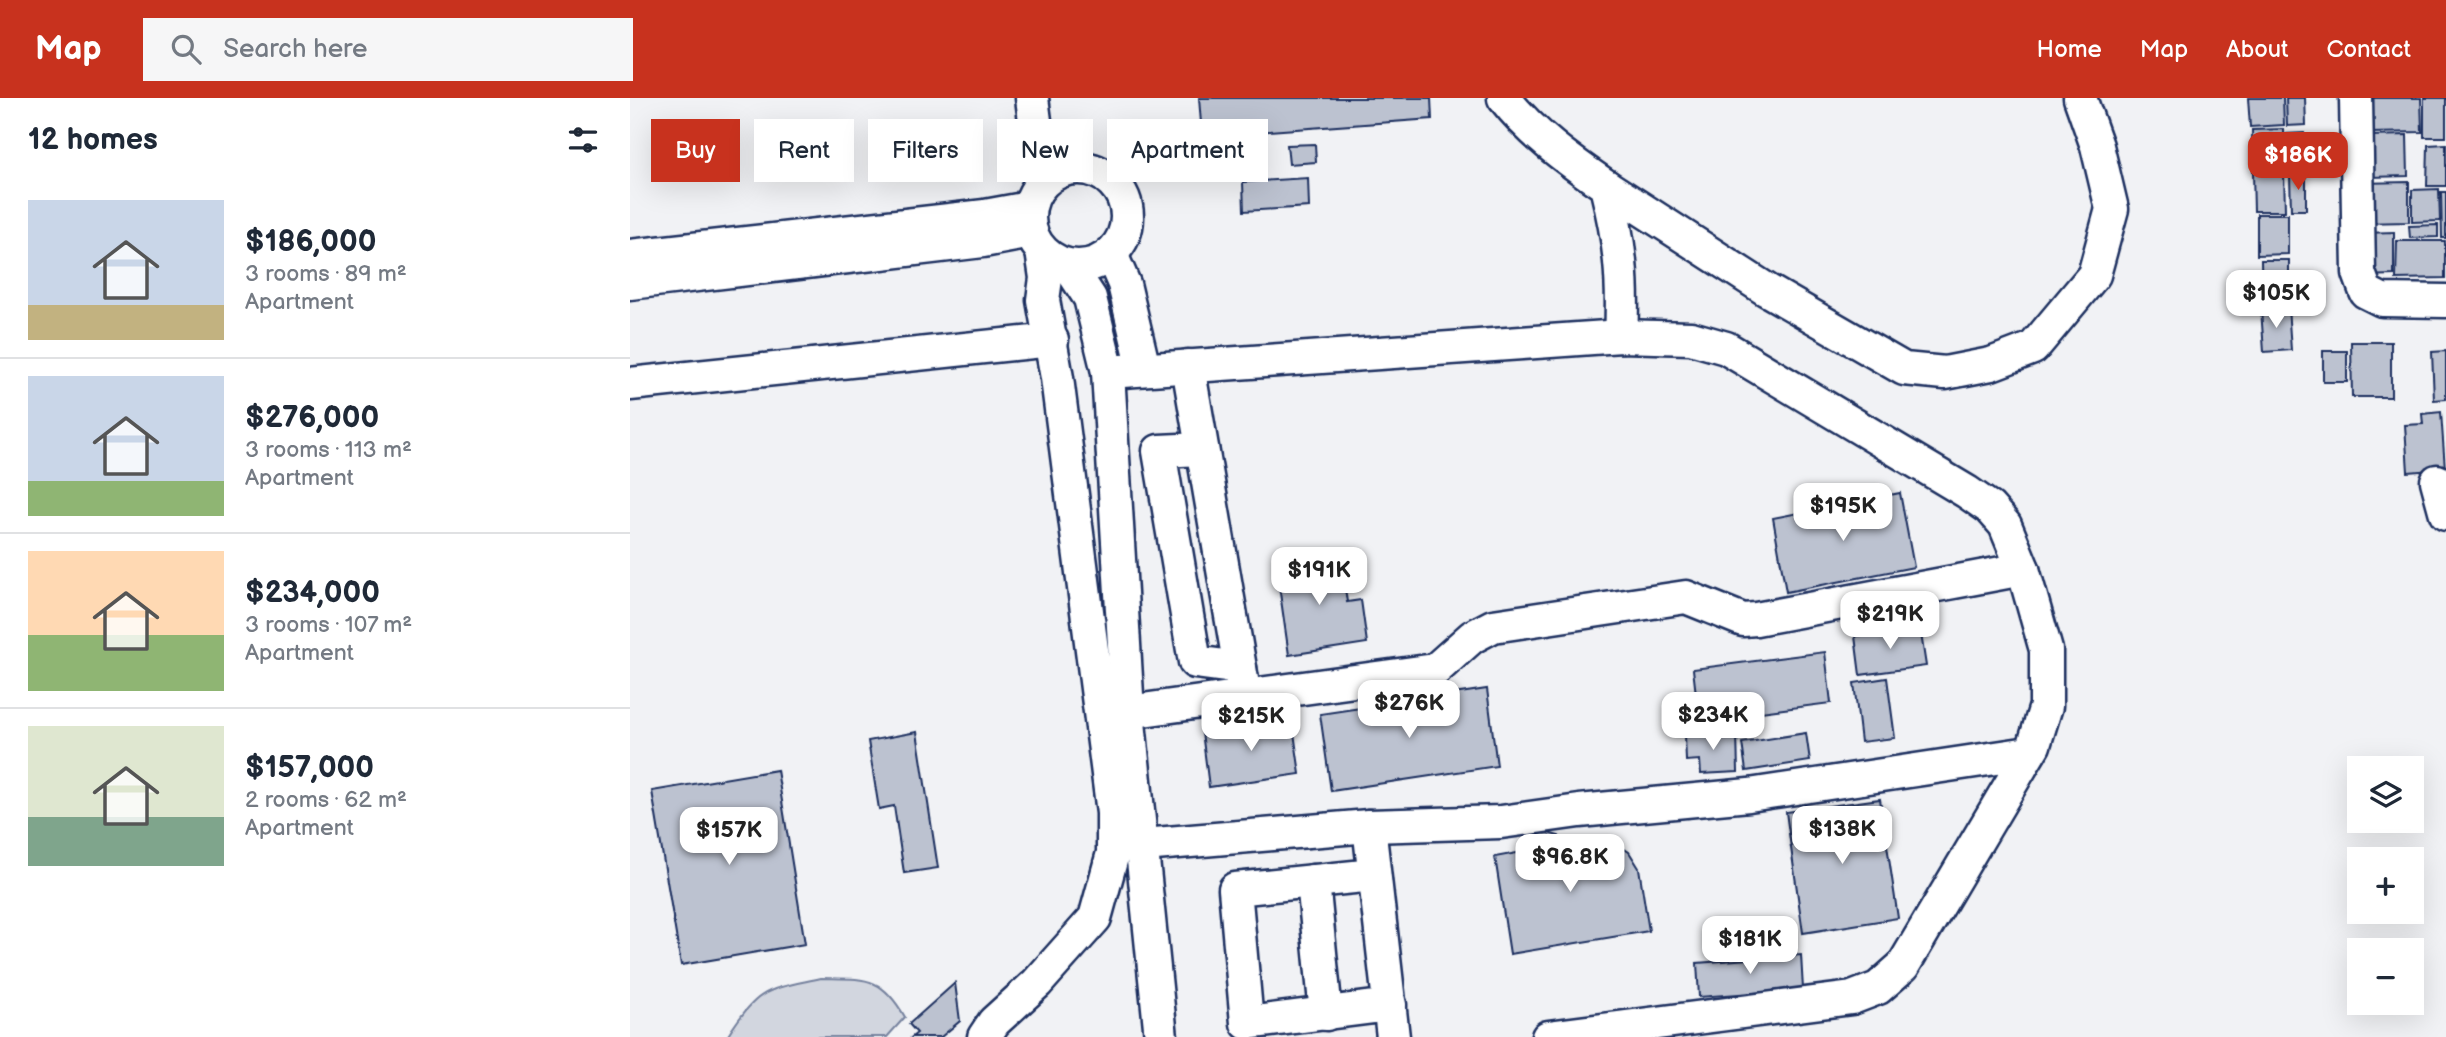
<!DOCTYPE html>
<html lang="en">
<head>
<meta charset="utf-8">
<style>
  :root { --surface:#fff; --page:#f6f6f7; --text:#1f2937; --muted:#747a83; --line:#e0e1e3; --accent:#c8321e }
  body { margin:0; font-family:"Balsamiq Sans",sans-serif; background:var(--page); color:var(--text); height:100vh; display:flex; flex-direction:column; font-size:26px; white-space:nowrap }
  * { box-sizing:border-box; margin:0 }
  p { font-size:23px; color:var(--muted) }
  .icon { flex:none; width:38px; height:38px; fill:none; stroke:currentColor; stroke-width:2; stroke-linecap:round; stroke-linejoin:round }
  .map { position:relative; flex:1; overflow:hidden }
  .drawer { display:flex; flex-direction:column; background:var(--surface); width:630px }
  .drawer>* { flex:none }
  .guide { position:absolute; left:21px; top:21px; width:665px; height:63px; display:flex; gap:14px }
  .buttons { position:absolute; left:1717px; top:658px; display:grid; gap:14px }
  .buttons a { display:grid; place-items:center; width:77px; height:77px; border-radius:0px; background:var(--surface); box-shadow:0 7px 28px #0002; font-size:35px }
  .price { position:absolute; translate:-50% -60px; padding:0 16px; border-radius:14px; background:#fff; color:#222; font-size:23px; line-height:46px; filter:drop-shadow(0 2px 4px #0008) }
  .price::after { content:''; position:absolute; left:50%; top:42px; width:21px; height:16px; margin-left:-10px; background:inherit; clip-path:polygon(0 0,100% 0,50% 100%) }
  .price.active { background:var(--accent); color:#fff }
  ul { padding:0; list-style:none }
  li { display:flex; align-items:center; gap:21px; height:175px; padding:0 28px }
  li+li { border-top:2px solid var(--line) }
  li span { display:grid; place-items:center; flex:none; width:196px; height:140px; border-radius:0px; color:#555 }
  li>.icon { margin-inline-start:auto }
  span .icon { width:84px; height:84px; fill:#fffc; stroke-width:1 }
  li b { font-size:30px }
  h2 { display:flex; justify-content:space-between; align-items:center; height:84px; padding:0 28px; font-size:30px }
  .tag { padding:0 24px; border-radius:0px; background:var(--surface); box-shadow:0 7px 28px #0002; font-size:24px; line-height:63px }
  .tag.active { background:var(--accent); color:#fff }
  header { display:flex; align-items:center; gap:42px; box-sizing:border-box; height:98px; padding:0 35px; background:var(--accent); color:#fff }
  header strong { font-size:33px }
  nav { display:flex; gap:38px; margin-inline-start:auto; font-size:24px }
  .search { width:490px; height:63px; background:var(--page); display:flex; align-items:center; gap:18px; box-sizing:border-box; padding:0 24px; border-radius:0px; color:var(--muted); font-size:26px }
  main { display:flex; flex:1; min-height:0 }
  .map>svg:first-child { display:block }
  .green { fill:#d2d6df; stroke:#76829e; stroke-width:2 }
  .building { fill:#bcc2d0; stroke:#1b2f5e; stroke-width:2 }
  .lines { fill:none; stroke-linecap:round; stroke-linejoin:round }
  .minor-casing { stroke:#1b2f5e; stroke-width:37 }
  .minor { stroke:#fff; stroke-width:32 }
</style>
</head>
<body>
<header>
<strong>Map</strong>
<div class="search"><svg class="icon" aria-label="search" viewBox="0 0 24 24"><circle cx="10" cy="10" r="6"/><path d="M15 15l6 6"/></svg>Search here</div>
<nav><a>Home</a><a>Map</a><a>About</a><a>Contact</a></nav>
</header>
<main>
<section class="drawer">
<h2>12 homes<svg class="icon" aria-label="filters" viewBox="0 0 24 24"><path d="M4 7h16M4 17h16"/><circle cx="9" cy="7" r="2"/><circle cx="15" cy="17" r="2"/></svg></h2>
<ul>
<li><span style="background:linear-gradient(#c9d6e8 75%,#c2b280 0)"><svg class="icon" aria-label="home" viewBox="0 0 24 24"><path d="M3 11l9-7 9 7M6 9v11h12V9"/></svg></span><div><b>$186,000</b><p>3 rooms · 89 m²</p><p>Apartment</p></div></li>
<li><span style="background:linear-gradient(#c9d6e8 75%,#8fb573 0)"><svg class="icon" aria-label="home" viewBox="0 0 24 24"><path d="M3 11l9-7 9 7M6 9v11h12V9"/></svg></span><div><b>$276,000</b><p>3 rooms · 113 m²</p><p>Apartment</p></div></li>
<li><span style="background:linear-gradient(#ffd9b3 60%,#8fb573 0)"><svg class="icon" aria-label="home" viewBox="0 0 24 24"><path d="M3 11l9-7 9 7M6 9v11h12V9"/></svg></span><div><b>$234,000</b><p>3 rooms · 107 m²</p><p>Apartment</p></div></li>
<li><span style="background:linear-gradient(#dfe7d0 65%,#7fa58c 0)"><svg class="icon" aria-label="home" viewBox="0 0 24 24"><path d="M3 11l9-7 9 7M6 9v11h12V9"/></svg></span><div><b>$157,000</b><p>2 rooms · 62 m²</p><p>Apartment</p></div></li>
</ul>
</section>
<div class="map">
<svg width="1816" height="939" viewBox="0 0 1816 939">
  <rect width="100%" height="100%" fill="#f1f2f5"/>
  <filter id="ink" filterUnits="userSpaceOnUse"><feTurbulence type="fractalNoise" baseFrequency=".0143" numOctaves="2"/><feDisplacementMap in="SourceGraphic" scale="14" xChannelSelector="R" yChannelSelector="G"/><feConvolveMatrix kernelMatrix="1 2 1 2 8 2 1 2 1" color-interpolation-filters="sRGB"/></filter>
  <g filter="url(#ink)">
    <!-- green -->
    <path class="green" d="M 191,880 C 235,881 251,877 275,919 L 257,939 L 97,939 C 128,889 137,892 191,880 Z"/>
    <!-- building -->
    <g class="building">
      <path d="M 569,0 L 801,0 L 802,21 L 572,38 Z"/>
      <path d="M 1618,0 L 1653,0 L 1654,27 L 1620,29 Z"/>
      <path d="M 1656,0 L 1675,0 L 1676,27 L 1657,28 Z"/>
      <path d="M 1737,0 L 1791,0 L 1792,34 L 1738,35 Z"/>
      <rect x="1794" y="0" width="22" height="39"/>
      <path d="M 1654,31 L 1655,71 L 1623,72 L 1622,32 Z"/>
      <path d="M 1674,35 L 1677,71 L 1659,72 L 1657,36 Z"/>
      <path d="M 1777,37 L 1778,78 L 1740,79 L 1739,38 Z"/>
      <path d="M 1718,41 L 1719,74 L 1704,75 L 1703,42 Z"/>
      <path d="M 685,46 L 686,64 L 659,66 L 657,47 Z"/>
      <path d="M 1816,46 L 1816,88 L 1797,88 L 1798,47 Z"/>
      <path d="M 1654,73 L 1655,113 L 1624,113 L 1623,74 Z"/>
      <path d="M 1676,76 L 1676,112 L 1661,112 L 1660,77 Z"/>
      <path d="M 678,80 L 679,109 L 614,113 L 613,84 Z"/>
      <path d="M 1779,84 L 1779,124 L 1730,125 L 1729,85 Z"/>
      <path d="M 1809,91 L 1810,123 L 1782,124 L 1782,92 Z"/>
      <path d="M 1811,94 L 1816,94 L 1816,140 L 1812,140 Z"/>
      <path d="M 1627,116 L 1658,116 L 1658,156 L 1627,157 Z"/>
      <path d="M 1808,127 L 1808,139 L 1780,140 L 1779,128 Z"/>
      <path d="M 1764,134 L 1764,177 L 1734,178 L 1734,135 Z"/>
      <path d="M 1767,143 L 1815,143 L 1815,180 L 1766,181 Z"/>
      <path d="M 1631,162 L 1659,162 L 1659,202 L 1632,202 Z"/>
      <path d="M 1658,209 L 1661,252 L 1634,254 L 1631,211 Z"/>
      <path d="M 1721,244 L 1761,244 L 1761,299 L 1722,299 Z"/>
      <rect x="1693" y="253" width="24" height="31"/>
      <path d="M 1816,253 L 1816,301 L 1804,302 L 1802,254 Z"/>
      <path d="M 1811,314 L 1815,371 L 1778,374 L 1775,327 L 1793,326 L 1792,316 Z"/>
      <path d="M 1270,395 L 1284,469 L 1156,494 L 1143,420 Z"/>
      <path d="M 710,458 L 717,504 L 731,502 L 737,545 L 659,557 L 646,467 Z"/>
      <path d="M 1290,529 L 1296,568 L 1230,577 L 1225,538 Z"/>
      <path d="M 1195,554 L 1201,605 L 1069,622 L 1063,571 Z"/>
      <path d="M 1257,580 L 1265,640 L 1231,644 L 1224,585 Z"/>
      <path d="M 857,591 L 867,668 L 701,693 L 690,616 Z"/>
      <path d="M 662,621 L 670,676 L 579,689 L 572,634 Z"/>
      <path d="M 287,634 L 308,770 L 274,775 L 264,708 L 249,711 L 238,643 Z"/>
      <path d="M 1107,635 L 1108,674 L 1071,676 L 1070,662 L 1056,663 L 1055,637 Z"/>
      <path d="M 1176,635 L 1180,663 L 1116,673 L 1112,645 Z"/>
      <path d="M 147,672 L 175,846 L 51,867 L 22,693 Z"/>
      <path d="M 1250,701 L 1268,820 L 1173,835 L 1156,714 Z"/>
      <path d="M 914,734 L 929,738 L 934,748 L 965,743 L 988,747 L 999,754 L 1009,770 L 1019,833 L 880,856 L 865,759 L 898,753 L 900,744 Z"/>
      <path d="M 1171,857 L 1173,891 L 1069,899 L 1067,865 Z"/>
      <path d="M 325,885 L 330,923 L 311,939 L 282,939 L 287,935 L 279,926 Z"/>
    </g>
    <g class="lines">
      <defs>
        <g id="minor">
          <path d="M 402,0 L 413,84"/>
          <path d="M 874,0 C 903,37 938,62 976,88 C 990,144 994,181 991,238"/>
          <path d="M 1726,0 L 1729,175 L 1736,194 L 1752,202 L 1816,203"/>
          <circle cx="448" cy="119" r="49"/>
          <path d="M 976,88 L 1137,192 L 1274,271 L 1315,275 L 1361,266 L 1403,250 L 1464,177 L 1482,111 L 1467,48 L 1450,0"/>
          <path d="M 481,156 L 494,186 L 514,271"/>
          <path d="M 0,158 L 355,118 L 399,110"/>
          <path d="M 439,168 L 460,200 L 478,274 L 498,614 L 531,939"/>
          <path d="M 0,185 L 353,143 L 401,134"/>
          <path d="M 558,268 L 615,599"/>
          <path d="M 478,274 L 991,238 L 1061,240 L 1096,250 L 1337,394 L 1360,410 L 1375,427 L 1393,471 L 1416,552 L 1416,608 L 1404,647 L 1273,868 L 1248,890 L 1222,900 L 918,939"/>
          <path d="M 0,286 L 422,242"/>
          <path d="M 572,351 L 529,353 L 565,564 L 610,570"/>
          <path d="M 1807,383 L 1816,416"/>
          <path d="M 498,614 L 805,572 L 842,539 L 863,528 L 1056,499 L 1113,522 L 1126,521 L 1393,471"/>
          <path d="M 739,728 L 763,939"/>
          <path d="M 513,747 L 739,728 L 871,724 L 949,713 L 1119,697 L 1399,655"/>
          <path d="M 744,777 L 605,791 L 617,925 L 760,907"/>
          <path d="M 683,783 L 696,916"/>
          <path d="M 354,939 L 364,924 L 407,885 L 465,820 L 483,755 L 483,715 L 427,280 L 413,202 L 416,180 L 412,153"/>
        </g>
      </defs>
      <!-- minor casing -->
      <use href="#minor" class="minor-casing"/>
      <!-- minor -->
      <use href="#minor" class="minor"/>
    </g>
  </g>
</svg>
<div class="buttons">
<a><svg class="icon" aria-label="layers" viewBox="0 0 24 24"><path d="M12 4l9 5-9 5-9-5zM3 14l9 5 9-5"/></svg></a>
<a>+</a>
<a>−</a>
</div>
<b class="price active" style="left:1668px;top:94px">$186K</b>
<b class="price" style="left:1646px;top:232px">$105K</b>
<b class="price" style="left:1213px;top:445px">$195K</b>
<b class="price" style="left:689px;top:509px">$191K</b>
<b class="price" style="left:1260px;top:553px">$219K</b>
<b class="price" style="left:779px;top:642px">$276K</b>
<b class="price" style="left:1083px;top:654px">$234K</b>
<b class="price" style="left:621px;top:655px">$215K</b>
<b class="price" style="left:1212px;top:768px">$138K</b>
<b class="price" style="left:99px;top:769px">$157K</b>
<b class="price" style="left:940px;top:796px">$96.8K</b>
<b class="price" style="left:1120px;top:878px">$181K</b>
<div class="guide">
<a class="tag active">Buy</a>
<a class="tag">Rent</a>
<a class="tag">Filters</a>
<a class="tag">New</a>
<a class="tag">Apartment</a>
</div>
</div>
</main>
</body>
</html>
